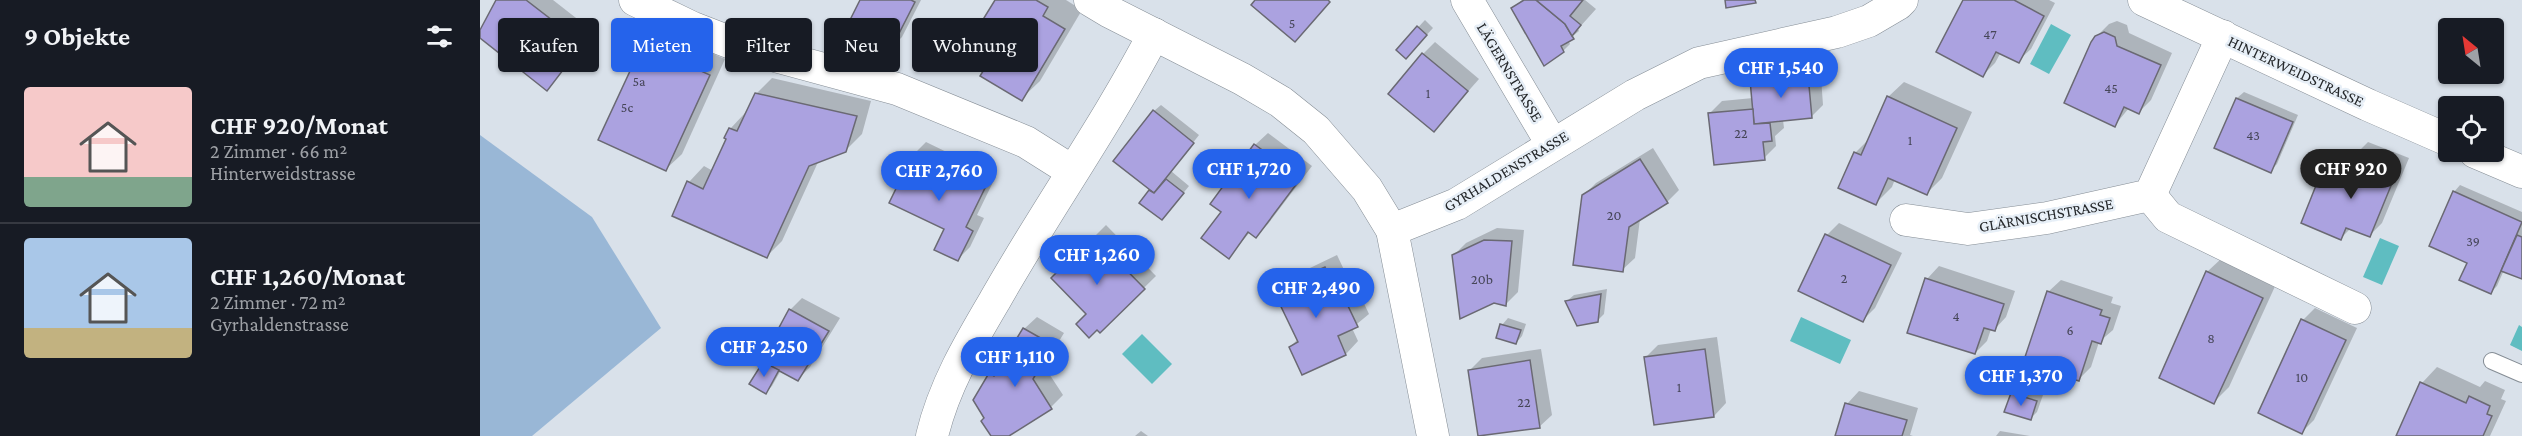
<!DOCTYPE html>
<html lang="de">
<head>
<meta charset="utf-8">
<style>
  :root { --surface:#171b24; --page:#242831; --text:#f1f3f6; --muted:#9ea1a6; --line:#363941; --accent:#2563eb }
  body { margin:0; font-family:"Crimson Pro",serif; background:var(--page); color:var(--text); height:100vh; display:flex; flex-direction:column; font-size:22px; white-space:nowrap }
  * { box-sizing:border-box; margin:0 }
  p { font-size:20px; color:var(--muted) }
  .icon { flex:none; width:33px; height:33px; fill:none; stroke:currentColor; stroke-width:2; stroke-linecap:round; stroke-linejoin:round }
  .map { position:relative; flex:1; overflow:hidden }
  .sheet { display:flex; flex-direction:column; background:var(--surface); width:480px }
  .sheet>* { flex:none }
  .banner { position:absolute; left:18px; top:18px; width:570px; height:54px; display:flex; gap:12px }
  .needle { width:39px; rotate:330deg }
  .controls { position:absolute; left:1958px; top:18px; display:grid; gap:12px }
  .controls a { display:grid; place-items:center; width:66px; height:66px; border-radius:6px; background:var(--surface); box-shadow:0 2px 4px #0004; font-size:30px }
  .price { position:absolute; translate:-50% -51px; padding:0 14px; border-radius:21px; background:var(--accent); color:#fff; font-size:20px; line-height:39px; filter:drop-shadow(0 2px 3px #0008) }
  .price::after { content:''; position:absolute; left:50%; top:36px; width:18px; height:14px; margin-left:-9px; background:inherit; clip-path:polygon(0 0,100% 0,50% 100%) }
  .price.active { background:#222; color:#fff }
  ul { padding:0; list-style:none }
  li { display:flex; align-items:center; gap:18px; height:150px; padding:0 24px }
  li+li { border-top:2px solid var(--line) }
  li span { display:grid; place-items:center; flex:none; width:168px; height:120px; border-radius:6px; color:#555 }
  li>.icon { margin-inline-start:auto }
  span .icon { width:72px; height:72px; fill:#fffc; stroke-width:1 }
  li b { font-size:26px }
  h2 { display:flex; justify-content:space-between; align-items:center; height:72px; padding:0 24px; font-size:26px }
  .tag { padding:0 21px; border-radius:6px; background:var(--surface); box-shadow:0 2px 4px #0004; font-size:21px; line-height:54px }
  .tag.active { background:var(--accent); color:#fff }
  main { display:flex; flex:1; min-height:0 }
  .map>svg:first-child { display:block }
  .green { fill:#99b7d6 }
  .water { fill:#5fbdc1 }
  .shadow { fill:#0003 }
  .building { fill:#aba2e0; stroke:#6a6973; stroke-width:1.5 }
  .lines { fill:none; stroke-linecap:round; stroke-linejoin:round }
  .service-casing { stroke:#858d95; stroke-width:18 }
  .minor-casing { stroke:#858d95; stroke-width:33 }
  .service { stroke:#fff; stroke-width:16 }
  .minor { stroke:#fff; stroke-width:32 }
  .labels { text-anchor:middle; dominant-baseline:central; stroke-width:5; stroke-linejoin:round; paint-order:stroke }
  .number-label { font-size:14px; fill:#464658 }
  .street-label { font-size:16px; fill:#25282b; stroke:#e7eff7 }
</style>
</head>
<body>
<main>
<section class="sheet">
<h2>9 Objekte<svg class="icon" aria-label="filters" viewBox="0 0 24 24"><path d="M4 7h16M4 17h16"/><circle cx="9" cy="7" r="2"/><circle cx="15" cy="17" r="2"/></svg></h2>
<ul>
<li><span style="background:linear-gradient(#f6c9c9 75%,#7fa58c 0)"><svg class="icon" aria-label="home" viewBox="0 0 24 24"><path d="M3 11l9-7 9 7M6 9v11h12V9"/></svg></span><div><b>CHF 920/Monat</b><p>2 Zimmer · 66 m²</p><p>Hinterweidstrasse</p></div></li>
<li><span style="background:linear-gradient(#a9c7e8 75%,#c2b280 0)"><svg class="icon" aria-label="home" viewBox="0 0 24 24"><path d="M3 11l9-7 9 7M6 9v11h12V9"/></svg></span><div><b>CHF 1,260/Monat</b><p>2 Zimmer · 72 m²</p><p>Gyrhaldenstrasse</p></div></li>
</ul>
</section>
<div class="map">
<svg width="2042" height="436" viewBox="0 0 2042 436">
  <rect width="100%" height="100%" fill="#d9e1ea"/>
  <!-- green -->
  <path class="green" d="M 0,135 L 112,217 L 181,328 L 52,436 L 0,436 Z"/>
  <!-- water -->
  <g class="water">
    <path d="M 1571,24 L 1591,35 L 1569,74 L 1550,64 Z"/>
    <path d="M 1900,238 L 1919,246 L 1902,285 L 1883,277 Z"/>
    <path d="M 1321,317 L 1371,340 L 1360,364 L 1310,341 Z"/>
    <path d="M 2039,325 L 2042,327 L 2042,351 L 2030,345 Z"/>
    <path d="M 662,334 L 692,364 L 672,384 L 642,354 Z"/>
  </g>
  <!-- shadow -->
  <g class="shadow">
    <path d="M 18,0 L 73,0 L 114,32 L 67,89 L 0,37 Z"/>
    <path d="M 382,0 L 441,0 L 422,37 L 410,49 Z"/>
    <path d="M 516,0 L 586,0 L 602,10 L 560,81 L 541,99 L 515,55 Z"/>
    <path d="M 1042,0 L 1105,0 L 1116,9 L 1098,29 L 1099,31 L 1088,40 L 1090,44 L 1083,51 L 1032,9 Z"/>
    <path d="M 1484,0 L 1569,0 L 1575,3 L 1551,49 L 1538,61 L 1521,52 L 1515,63 L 1503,75 Z"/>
    <path d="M 945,20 L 953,28 L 932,51 L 918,49 Z"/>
    <path d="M 1637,21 L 1647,25 L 1649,33 L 1692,53 L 1671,100 L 1659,112 L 1649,108 L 1635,125 L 1616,37 L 1629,24 Z"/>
    <path d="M 175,28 L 245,59 L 202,154 L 186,169 L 152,70 L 160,44 Z"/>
    <path d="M 955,42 L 999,79 L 954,130 L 943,54 Z"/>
    <path d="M 1340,63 L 1343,105 L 1331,117 L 1303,120 L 1304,128 L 1295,136 L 1296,146 L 1284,158 L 1230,113 L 1242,101 L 1273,98 L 1272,81 L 1284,68 Z"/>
    <path d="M 292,78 L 391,101 L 382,134 L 366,150 L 339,160 L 302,241 L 287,256 L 194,215 L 209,182 L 224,166 L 233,171 L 248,139 L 250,129 L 265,113 L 276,94 Z"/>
    <path d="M 1424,82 L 1492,112 L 1462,178 L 1447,193 L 1415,179 L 1412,187 L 1396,203 L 1375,153 L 1390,138 L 1408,97 Z"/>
    <path d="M 1764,92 L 1818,115 L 1797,164 L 1790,171 L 1736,148 L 1757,98 Z"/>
    <path d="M 681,105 L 719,135 L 691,171 L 709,186 L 688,212 L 661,202 L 671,189 L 674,111 Z"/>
    <path d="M 788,133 L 832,166 L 788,224 L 776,236 L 770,232 L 749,257 L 743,211 L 775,145 Z"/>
    <path d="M 446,142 L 516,176 L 497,215 L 504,218 L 490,247 L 478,259 L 434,154 Z"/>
    <path d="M 1888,142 L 1929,158 L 1902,223 L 1889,236 L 1871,228 L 1861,238 L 1841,179 L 1853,167 L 1868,173 L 1876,154 Z"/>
    <path d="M 1173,148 L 1199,190 L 1187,202 L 1160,219 L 1155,258 L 1142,270 L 1104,195 L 1116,183 Z"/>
    <path d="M 1980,185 L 2042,212 L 2042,278 L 2024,270 L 2017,286 L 2010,293 L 1989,262 L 1974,192 Z"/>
    <path d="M 1359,223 L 1422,253 L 1395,308 L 1383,320 L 1347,235 Z"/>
    <path d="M 626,225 L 676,276 L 620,331 L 608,314 L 573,278 Z"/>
    <path d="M 1017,228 L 1044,230 L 1038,292 L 1026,304 L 974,255 L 986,243 Z"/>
    <path d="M 857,255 L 866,274 L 869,272 L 889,314 L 872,328 L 878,341 L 866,354 L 823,374 L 810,347 L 818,339 L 795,291 L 807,279 Z"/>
    <path d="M 1743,257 L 1797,282 L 1749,387 L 1734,402 L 1727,272 Z"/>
    <path d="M 1459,266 L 1535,291 L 1526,317 L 1514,330 L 1511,329 L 1507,341 L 1495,353 L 1429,332 L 1447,279 Z"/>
    <path d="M 1581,280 L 1633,297 L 1631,303 L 1641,306 L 1633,330 L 1619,342 L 1611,367 L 1599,379 L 1568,292 Z"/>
    <path d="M 1127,289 L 1124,314 L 1117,321 L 1087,301 L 1094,295 Z"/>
    <path d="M 322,298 L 360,318 L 330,367 L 318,379 L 301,370 L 292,386 L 286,392 L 285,361 L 310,310 Z"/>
    <path d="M 1835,308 L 1877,328 L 1834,420 L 1822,432 L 1823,320 Z"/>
    <path d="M 557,317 L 584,333 L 564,366 L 583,395 L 571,407 L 526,436 L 512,436 L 506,418 L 494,400 L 511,374 L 524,362 L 544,329 Z"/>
    <path d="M 1028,318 L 1046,324 L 1042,336 L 1036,343 L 1022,325 Z"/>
    <path d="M 1237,337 L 1246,403 L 1234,416 L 1165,358 L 1178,345 Z"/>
    <path d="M 1061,349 L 1072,415 L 1059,427 L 1000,436 L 990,370 L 1002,358 Z"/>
    <path d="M 1957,367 L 2000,387 L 2005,381 L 2025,390 L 2021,399 L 2026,401 L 2010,436 L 1917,436 L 1942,383 Z"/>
    <path d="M 1539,387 L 1563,395 L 1557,412 L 1550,419 L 1532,393 Z"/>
    <path d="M 1379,391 L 1438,408 L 1430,435 L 1433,436 L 1358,436 L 1367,404 Z"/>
    <path d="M 661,431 L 668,436 L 655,436 Z"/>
    <path d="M 1520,431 L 1550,436 L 1516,436 Z"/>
  </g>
  <!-- building -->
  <g class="building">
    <path d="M 16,0 L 46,0 L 103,44 L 67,91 L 0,38 L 0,30 Z"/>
    <path d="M 380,0 L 431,0 L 435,2 L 410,51 L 366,28 Z"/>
    <path d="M 515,0 L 556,0 L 568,7 L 563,16 L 585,29 L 542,101 L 500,76 L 513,55 L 505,51 L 515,35 L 499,26 Z"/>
    <path d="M 775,0 L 848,0 L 850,2 L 815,42 L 771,5 Z"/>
    <path d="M 1044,0 L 1056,0 L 1085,24 L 1094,39 L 1081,46 L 1084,52 L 1064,66 L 1031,8 Z"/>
    <path d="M 1056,0 L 1103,0 L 1090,16 L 1101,25 L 1092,36 L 1085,24 Z"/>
    <path d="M 1245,0 L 1275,0 L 1276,3 L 1246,8 Z"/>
    <path d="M 1483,0 L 1534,0 L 1564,16 L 1539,63 L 1516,52 L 1503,77 L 1456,52 Z"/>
    <path d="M 937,26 L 947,35 L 926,59 L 916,50 Z"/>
    <path d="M 1624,32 L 1635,37 L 1637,46 L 1681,65 L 1659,114 L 1644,107 L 1635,127 L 1584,103 L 1611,42 L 1615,36 Z"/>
    <path d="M 159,43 L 230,75 L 186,171 L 118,140 L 150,71 L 146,69 Z"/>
    <path d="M 942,53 L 988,91 L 954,132 L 908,94 Z"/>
    <path d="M 1328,75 L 1332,118 L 1274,124 L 1270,80 Z"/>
    <path d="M 275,93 L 377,116 L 366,152 L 329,166 L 287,258 L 192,216 L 207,181 L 223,189 L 246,139 L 244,138 L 249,128 L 257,131 Z"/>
    <path d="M 1407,96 L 1477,128 L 1447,195 L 1408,178 L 1396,205 L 1358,188 L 1374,152 L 1381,155 Z"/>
    <path d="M 1756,98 L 1813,122 L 1791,173 L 1734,148 Z"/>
    <path d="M 1273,109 L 1274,124 L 1290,123 L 1292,141 L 1283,142 L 1285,160 L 1234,165 L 1228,113 Z"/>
    <path d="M 673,110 L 714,143 L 674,193 L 633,161 Z"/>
    <path d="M 774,144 L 821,178 L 776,238 L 768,232 L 749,259 L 721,238 L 741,212 L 730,204 Z"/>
    <path d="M 1875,153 L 1917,171 L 1890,237 L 1866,228 L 1861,240 L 1821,223 L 1839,178 L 1861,187 Z"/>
    <path d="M 433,154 L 505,188 L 486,227 L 493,231 L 478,261 L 454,250 L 464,229 L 409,203 Z"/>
    <path d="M 1160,159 L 1188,203 L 1149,227 L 1143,272 L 1093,265 L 1102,195 Z"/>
    <path d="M 686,179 L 704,193 L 682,220 L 659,203 L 669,190 L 674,193 Z"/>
    <path d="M 1973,191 L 2042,222 L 2011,294 L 1979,280 L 1987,263 L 1949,246 Z"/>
    <path d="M 1345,234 L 1411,265 L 1383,322 L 1318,291 Z"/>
    <path d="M 2037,235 L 2042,237 L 2042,279 L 2021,271 Z"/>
    <path d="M 613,236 L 665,289 L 620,333 L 617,330 L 609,338 L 596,324 L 606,314 L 571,278 Z"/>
    <path d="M 1004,240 L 1032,241 L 1026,306 L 1014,303 L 980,319 L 972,255 Z"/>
    <path d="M 845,267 L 853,285 L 857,283 L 878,327 L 858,336 L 866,355 L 822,375 L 809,347 L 818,342 L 793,290 Z"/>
    <path d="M 1726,271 L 1783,298 L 1734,404 L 1679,378 Z"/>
    <path d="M 1445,278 L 1524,304 L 1515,331 L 1504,328 L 1495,354 L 1427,333 Z"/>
    <path d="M 1567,291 L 1622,310 L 1620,315 L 1630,318 L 1621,344 L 1612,341 L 1599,381 L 1543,363 Z"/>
    <path d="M 1121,294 L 1118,322 L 1097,326 L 1085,301 Z"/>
    <path d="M 309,309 L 349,331 L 318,381 L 281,361 Z"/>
    <path d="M 1821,319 L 1866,340 L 1822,434 L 1778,413 Z"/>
    <path d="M 1020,324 L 1041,330 L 1036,344 L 1016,338 Z"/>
    <path d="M 543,328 L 573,345 L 553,379 L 572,409 L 529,436 L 511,436 L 501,421 L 504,418 L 493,400 L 509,373 L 514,376 Z"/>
    <path d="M 1225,349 L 1234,417 L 1174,425 L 1164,357 Z"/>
    <path d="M 1050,360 L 1060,428 L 998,436 L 988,370 Z"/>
    <path d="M 283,362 L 299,370 L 286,394 L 269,384 Z"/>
    <path d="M 1940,382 L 1986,403 L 1989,396 L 2010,406 L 2007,414 L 2012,416 L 2003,436 L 1916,436 Z"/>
    <path d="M 1531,393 L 1557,401 L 1551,420 L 1524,412 Z"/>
    <path d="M 1365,403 L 1427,420 L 1422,436 L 1355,436 Z"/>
  </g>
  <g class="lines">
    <defs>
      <path id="service" d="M 2012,361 L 2042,374"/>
      <g id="minor">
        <path d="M 155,0 L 213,28 L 262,47 L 417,89 L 546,142 L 592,171"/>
        <path d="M 610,0 L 630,12 L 762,79 L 801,102 L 836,130 L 887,189 L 912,230 L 953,436"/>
        <path d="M 987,0 L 1072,144"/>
        <path d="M 1664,0 L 1888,105 L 1968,140"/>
        <path d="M 1995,152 L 2042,172"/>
        <path d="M 1670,195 L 1688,217 L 1875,308"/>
        <path d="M 1426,220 L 1488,229 L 1567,218 L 1670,195 L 1743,36"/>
        <path d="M 912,230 L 977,204 L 1155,95 L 1219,63 L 1357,32 L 1389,21 L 1418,4 L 1422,0"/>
        <path d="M 452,436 C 464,386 489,344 515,300 C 566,210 626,126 674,34"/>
      </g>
    </defs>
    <!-- service casing -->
    <use href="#service" class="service-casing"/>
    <!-- minor casing -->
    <use href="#minor" class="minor-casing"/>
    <!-- service -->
    <use href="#service" class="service"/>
    <!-- minor -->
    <use href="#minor" class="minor"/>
  </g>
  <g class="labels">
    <!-- number labels -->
    <g class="number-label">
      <text x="812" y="23">5</text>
      <text x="1510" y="34">47</text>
      <text x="159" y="81">5a</text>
      <text x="1631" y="88">45</text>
      <text x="948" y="93">1</text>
      <text x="147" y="107">5c</text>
      <text x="1261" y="133">22</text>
      <text x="1773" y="135">43</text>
      <text x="1430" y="140">1</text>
      <text x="1134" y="215">20</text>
      <text x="1993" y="241">39</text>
      <text x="1364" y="278">2</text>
      <text x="1002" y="279">20b</text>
      <text x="1476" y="316">4</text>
      <text x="1590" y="330">6</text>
      <text x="1731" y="338">8</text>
      <text x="1822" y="377">10</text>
      <text x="1199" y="387">1</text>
      <text x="1044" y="402">22</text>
    </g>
    <!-- street labels -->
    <g class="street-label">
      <text transform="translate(1816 71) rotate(25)">HINTERWEIDSTRASSE</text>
      <text transform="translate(1030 72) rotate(59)">LÄGERNSTRASSE</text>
      <text transform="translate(1026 171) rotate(-31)">GYRHALDENSTRASSE</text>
      <text transform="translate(1566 215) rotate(-10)">GLÄRNISCHSTRASSE</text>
    </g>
  </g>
</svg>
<div class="controls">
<a><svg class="needle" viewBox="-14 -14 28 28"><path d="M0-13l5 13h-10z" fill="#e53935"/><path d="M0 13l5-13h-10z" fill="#9ea1a6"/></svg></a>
<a><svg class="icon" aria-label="locate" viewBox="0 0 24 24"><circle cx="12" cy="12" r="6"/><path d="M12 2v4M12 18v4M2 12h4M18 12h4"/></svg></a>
</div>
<b class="price" style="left:1301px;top:99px">CHF 1,540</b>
<b class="price" style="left:769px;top:200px">CHF 1,720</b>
<b class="price active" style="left:1871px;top:200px">CHF 920</b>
<b class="price" style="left:459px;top:202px">CHF 2,760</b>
<b class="price" style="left:617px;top:286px">CHF 1,260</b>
<b class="price" style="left:836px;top:319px">CHF 2,490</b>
<b class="price" style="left:284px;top:378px">CHF 2,250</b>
<b class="price" style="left:535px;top:388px">CHF 1,110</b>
<b class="price" style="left:1541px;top:407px">CHF 1,370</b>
<div class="banner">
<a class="tag">Kaufen</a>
<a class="tag active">Mieten</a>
<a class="tag">Filter</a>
<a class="tag">Neu</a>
<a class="tag">Wohnung</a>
</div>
</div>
</main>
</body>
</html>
